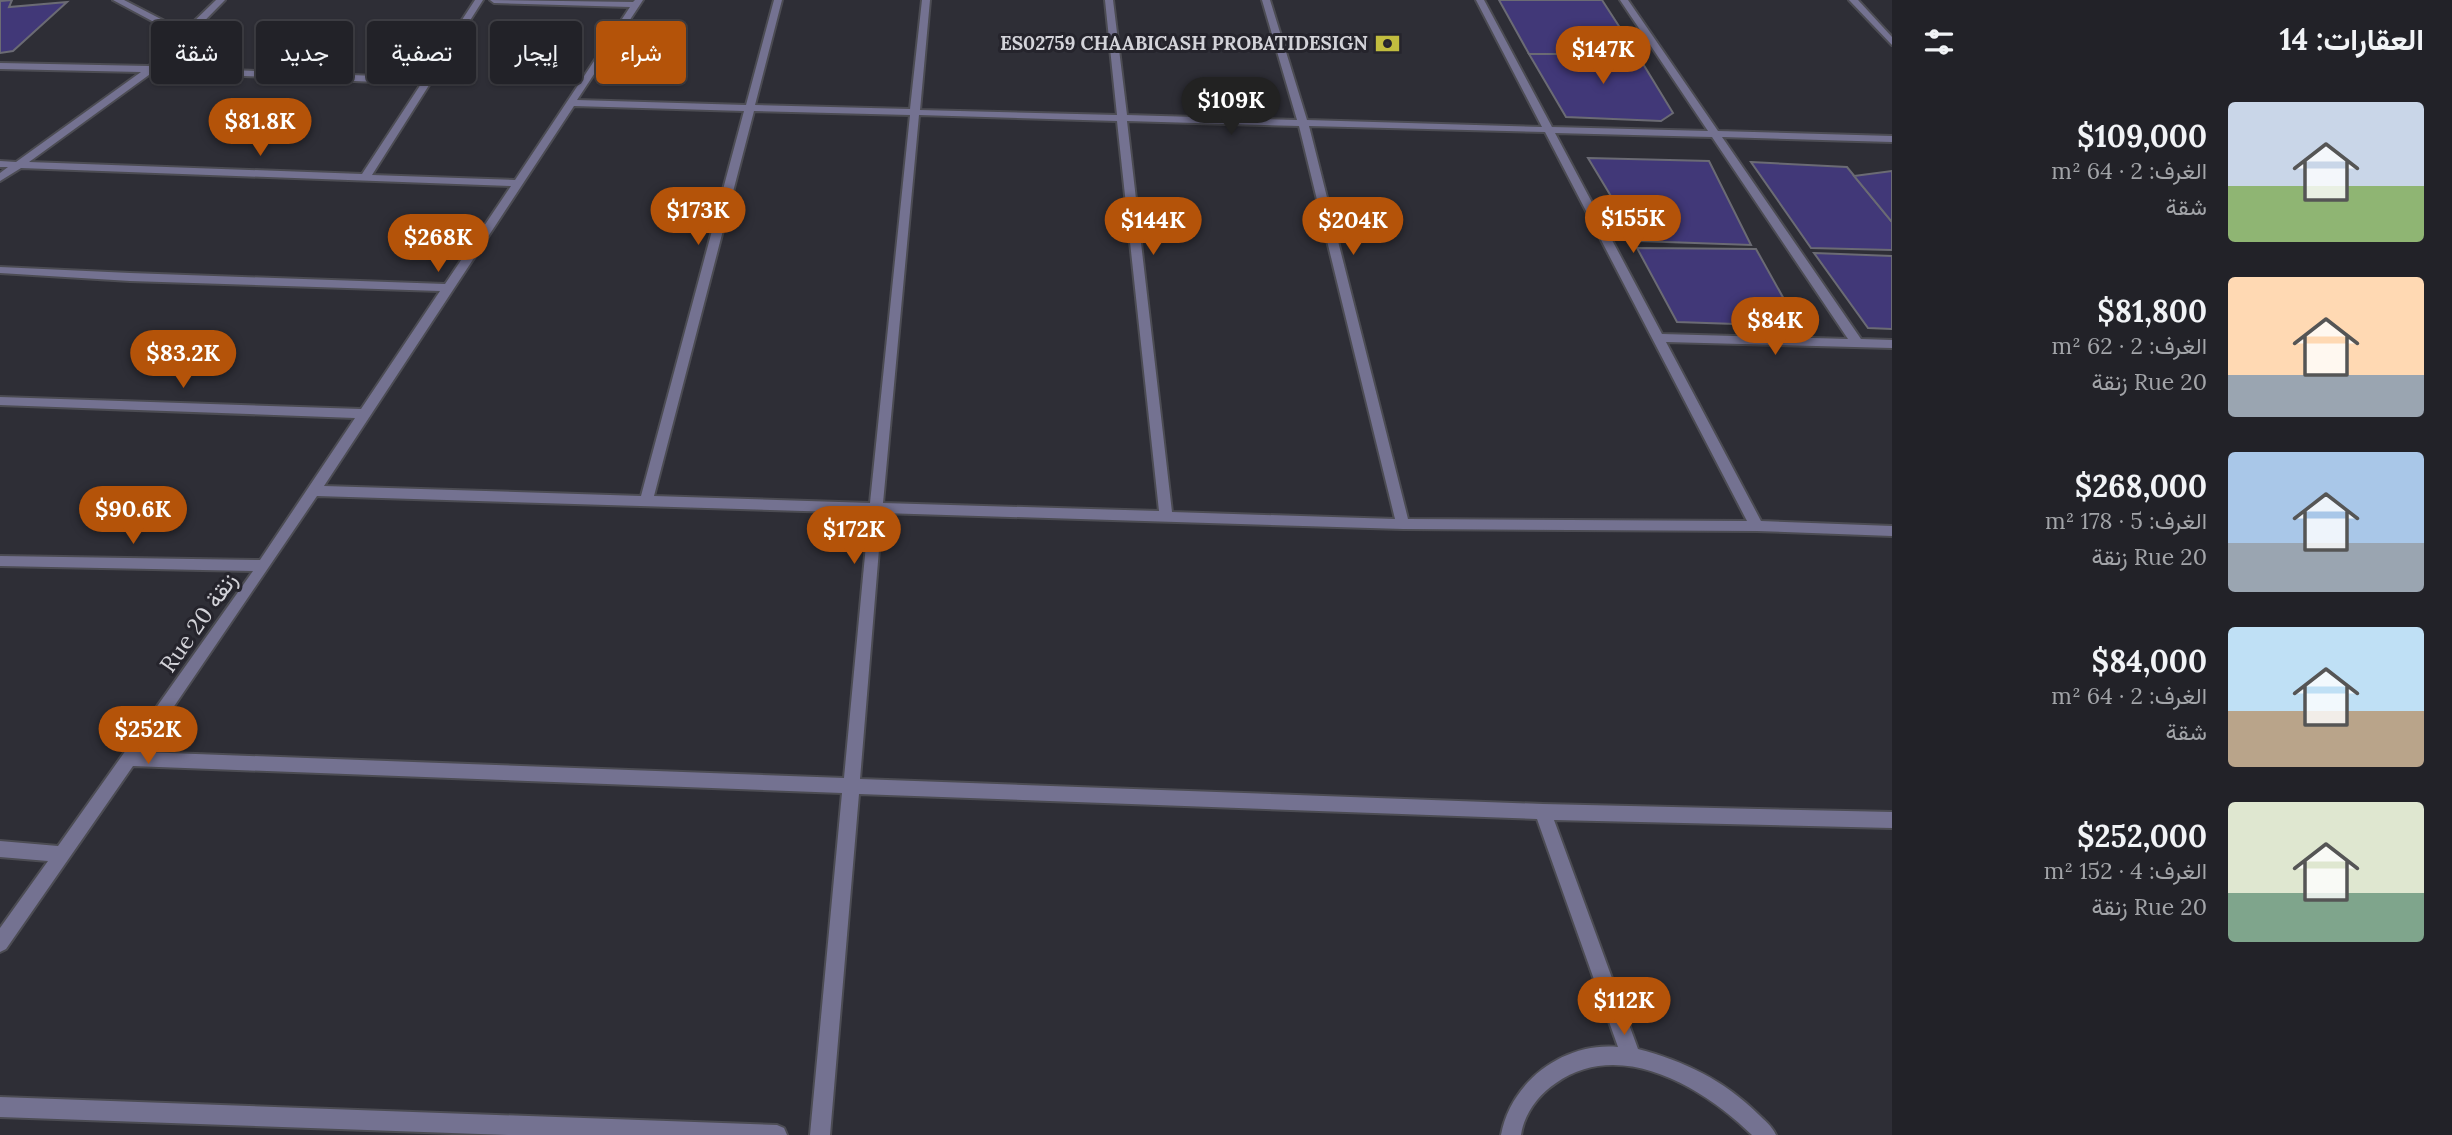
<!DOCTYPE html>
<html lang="ar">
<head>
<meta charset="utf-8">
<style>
  :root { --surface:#222228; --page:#2e2f34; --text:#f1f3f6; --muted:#a2a4a8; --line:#3f3f45; --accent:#b45309 }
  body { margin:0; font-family:Lora,Vazirmatn,serif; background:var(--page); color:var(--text); direction:rtl; height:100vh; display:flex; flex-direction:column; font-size:26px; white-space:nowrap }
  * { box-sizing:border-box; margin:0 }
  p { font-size:23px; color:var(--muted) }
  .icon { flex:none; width:38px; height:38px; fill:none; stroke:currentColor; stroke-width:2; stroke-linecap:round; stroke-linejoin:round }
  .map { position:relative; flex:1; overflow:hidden; direction:ltr }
  .side { display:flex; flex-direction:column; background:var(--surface); width:560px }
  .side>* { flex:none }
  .top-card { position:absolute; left:21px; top:21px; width:665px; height:63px; direction:rtl; display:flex; gap:14px }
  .price { position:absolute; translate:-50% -60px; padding:0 16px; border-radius:24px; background:var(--accent); color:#fff; font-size:23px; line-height:46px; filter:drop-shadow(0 2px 4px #0008) }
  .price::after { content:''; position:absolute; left:50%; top:42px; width:21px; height:16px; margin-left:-10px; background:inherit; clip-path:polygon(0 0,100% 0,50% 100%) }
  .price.current { background:#222; color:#fff }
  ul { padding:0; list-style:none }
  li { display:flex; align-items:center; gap:21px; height:175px; padding:0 28px }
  li span { display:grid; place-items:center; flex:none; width:196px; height:140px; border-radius:7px; color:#555 }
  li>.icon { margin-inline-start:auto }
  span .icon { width:84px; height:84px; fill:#fffc; stroke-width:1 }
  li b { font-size:30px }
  h2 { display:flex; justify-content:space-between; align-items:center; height:84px; padding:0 28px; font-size:30px }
  .tag { padding:0 24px; border-radius:7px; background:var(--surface); box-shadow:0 2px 5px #0004,0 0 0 2px var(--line); font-size:24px; line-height:63px }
  .tag.current { background:var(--accent); color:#fff }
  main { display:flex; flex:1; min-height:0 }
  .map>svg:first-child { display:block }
  .building { fill:#413878; stroke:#6b6b74; stroke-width:2 }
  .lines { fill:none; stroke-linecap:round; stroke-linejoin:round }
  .street-casing { stroke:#4c4c53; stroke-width:4 }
  .street { fill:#747291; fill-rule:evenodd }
  .labels { text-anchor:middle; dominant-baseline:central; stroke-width:6; stroke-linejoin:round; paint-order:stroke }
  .far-poi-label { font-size:19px; font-weight:bold; fill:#d3d3d9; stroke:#25242c; text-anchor:end }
  .street-label { font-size:23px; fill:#d3d3d9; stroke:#25242c }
</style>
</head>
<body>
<main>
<section class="side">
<h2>العقارات: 14<svg class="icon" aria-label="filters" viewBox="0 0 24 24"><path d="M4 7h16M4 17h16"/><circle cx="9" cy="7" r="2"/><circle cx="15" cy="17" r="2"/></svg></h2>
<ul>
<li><span style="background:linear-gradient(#c9d6e8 60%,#8fb573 0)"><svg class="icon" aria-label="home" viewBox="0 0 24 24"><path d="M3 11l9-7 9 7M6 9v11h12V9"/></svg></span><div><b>$109,000</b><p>الغرف: 2 · 64 m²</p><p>شقة</p></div></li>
<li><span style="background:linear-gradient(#ffd9b3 70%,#9aa5b1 0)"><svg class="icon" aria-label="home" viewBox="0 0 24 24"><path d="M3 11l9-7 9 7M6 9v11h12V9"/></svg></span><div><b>$81,800</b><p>الغرف: 2 · 62 m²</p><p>Rue 20 زنقة</p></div></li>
<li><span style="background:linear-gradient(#a9c7e8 65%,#9aa5b1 0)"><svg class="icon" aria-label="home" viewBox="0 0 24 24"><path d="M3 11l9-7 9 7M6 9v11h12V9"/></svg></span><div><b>$268,000</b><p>الغرف: 5 · 178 m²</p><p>Rue 20 زنقة</p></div></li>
<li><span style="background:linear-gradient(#bfe0f5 60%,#b9a48a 0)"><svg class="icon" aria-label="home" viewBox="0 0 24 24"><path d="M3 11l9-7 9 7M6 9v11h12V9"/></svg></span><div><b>$84,000</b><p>الغرف: 2 · 64 m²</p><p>شقة</p></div></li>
<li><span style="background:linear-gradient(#dfe7d0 65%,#7fa58c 0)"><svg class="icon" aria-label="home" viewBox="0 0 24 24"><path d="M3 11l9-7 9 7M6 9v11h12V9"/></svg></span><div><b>$252,000</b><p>الغرف: 4 · 152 m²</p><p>Rue 20 زنقة</p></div></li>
</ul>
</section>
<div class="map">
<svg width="1892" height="1135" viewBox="0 0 1892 1135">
  <rect width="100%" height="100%" fill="#2e2e36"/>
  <!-- building -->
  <g class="building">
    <path d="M 12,0 L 9,7 L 67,2 L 13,51 L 0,53 L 0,1 Z"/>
    <path d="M 1499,0 L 1602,0 L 1637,54 L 1529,54 Z"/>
    <path d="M 1529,54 L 1637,54 L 1673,113 L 1661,121 L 1566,117 Z"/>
    <path d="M 1588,158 L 1709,161 L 1751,245 L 1638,241 Z"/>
    <path d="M 1751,162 L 1847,167 L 1892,222 L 1892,250 L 1811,248 Z"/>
    <path d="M 1892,171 L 1892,222 L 1854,176 Z"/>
    <path d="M 1637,248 L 1756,249 L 1799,326 L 1677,322 Z"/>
    <path d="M 1814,253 L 1892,256 L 1892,329 L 1868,328 Z"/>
  </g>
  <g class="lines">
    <defs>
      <g id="street">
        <path d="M 113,0 L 124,0 L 184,31 L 216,0 L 225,0 L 159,67 L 424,78 L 475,0 L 483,0 L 372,175 L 515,180 L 630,7 L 494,3 L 490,0 L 633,2 L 635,0 L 643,0 L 577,100 L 746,105 L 774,0 L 782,0 L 755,105 L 910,109 L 922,0 L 930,0 L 920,110 L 1117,115 L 1105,0 L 1113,0 L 1127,115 L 1297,120 L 1262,0 L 1270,0 L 1307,120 L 1542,127 L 1476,0 L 1484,0 L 1552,127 L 1708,131 L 1620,0 L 1628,0 L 1718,131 L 1892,136 L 1892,142 L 1722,137 L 1861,339 L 1892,340 L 1892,348 L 1666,342 L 1761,521 L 1892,526 L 1892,536 L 1757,531 L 1403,529 L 882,513 L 860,779 L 1543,804 L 1892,812 L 1892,828 L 1554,820 L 1638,1049 C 1684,1061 1724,1080 1758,1114 C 1765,1121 1772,1126 1776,1135 L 1752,1135 C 1704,1088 1621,1037 1556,1083 C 1538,1095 1524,1114 1521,1135 L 1501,1135 C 1511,1081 1564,1042 1618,1047 L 1537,819 L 859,794 L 830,1135 L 810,1135 L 842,793 L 133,766 L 6,949 L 0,952 L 0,928 L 48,861 L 0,857 L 0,841 L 58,846 L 253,571 L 0,566 L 0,556 L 260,560 L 355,418 L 0,405 L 0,397 L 361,409 L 440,291 L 130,281 L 0,273 L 0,267 L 130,273 L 445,284 L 511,186 L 21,168 L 0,181 L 0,173 L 8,167 L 0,167 L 0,161 L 16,162 L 141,72 L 0,69 L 0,63 L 149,66 L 180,36 ZM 153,72 L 421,84 L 362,174 L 29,162 ZM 574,106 L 744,111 L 641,496 L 324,486 ZM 754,111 L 910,115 L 870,503 L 654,496 ZM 919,115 L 1117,121 L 1159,511 L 883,503 ZM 1127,121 L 1299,126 L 1395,519 L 1172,512 ZM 1309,126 L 1545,132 L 1747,521 L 1408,519 ZM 1555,133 L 1712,137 L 1848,339 L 1662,334 ZM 317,496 L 869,513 L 844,778 L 143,752 Z"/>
        <path d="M 1849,0 L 1858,0 L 1892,37 L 1892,45 Z"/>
        <path d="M 0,1097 L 777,1125 L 784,1128 L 787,1135 L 508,1135 L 0,1117 Z"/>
      </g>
    </defs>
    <!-- street casing -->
    <use href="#street" class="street-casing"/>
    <!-- street -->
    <use href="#street" class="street"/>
  </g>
  <!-- icons -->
  <defs>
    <symbol id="bank-bare" viewBox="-9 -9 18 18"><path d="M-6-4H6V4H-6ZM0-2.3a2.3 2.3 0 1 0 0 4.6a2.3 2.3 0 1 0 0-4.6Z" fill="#c2bd3f" stroke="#25242c" stroke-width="2.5" paint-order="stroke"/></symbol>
  </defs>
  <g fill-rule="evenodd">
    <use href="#bank-bare" x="1370" y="26" width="35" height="35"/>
  </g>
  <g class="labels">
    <!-- far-poi labels -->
    <g class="far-poi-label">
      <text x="1368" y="43">ES02759 CHAABICASH PROBATIDESIGN</text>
    </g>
    <!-- street labels -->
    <g class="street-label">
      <text transform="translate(198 622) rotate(-55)">Rue 20 زنقة</text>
    </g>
  </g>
</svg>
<b class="price" style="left:1603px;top:86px">$147K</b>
<b class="price current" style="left:1231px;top:137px">$109K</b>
<b class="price" style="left:260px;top:158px">$81.8K</b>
<b class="price" style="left:698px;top:247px">$173K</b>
<b class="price" style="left:1633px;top:255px">$155K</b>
<b class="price" style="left:1153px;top:257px">$144K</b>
<b class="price" style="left:1353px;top:257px">$204K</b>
<b class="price" style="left:438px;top:274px">$268K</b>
<b class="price" style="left:1775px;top:357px">$84K</b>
<b class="price" style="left:183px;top:390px">$83.2K</b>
<b class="price" style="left:133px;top:546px">$90.6K</b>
<b class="price" style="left:854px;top:566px">$172K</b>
<b class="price" style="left:148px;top:766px">$252K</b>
<b class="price" style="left:1624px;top:1037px">$112K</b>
<div class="top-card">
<a class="tag current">شراء</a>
<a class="tag">إيجار</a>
<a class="tag">تصفية</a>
<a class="tag">جديد</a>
<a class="tag">شقة</a>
</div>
</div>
</main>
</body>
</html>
